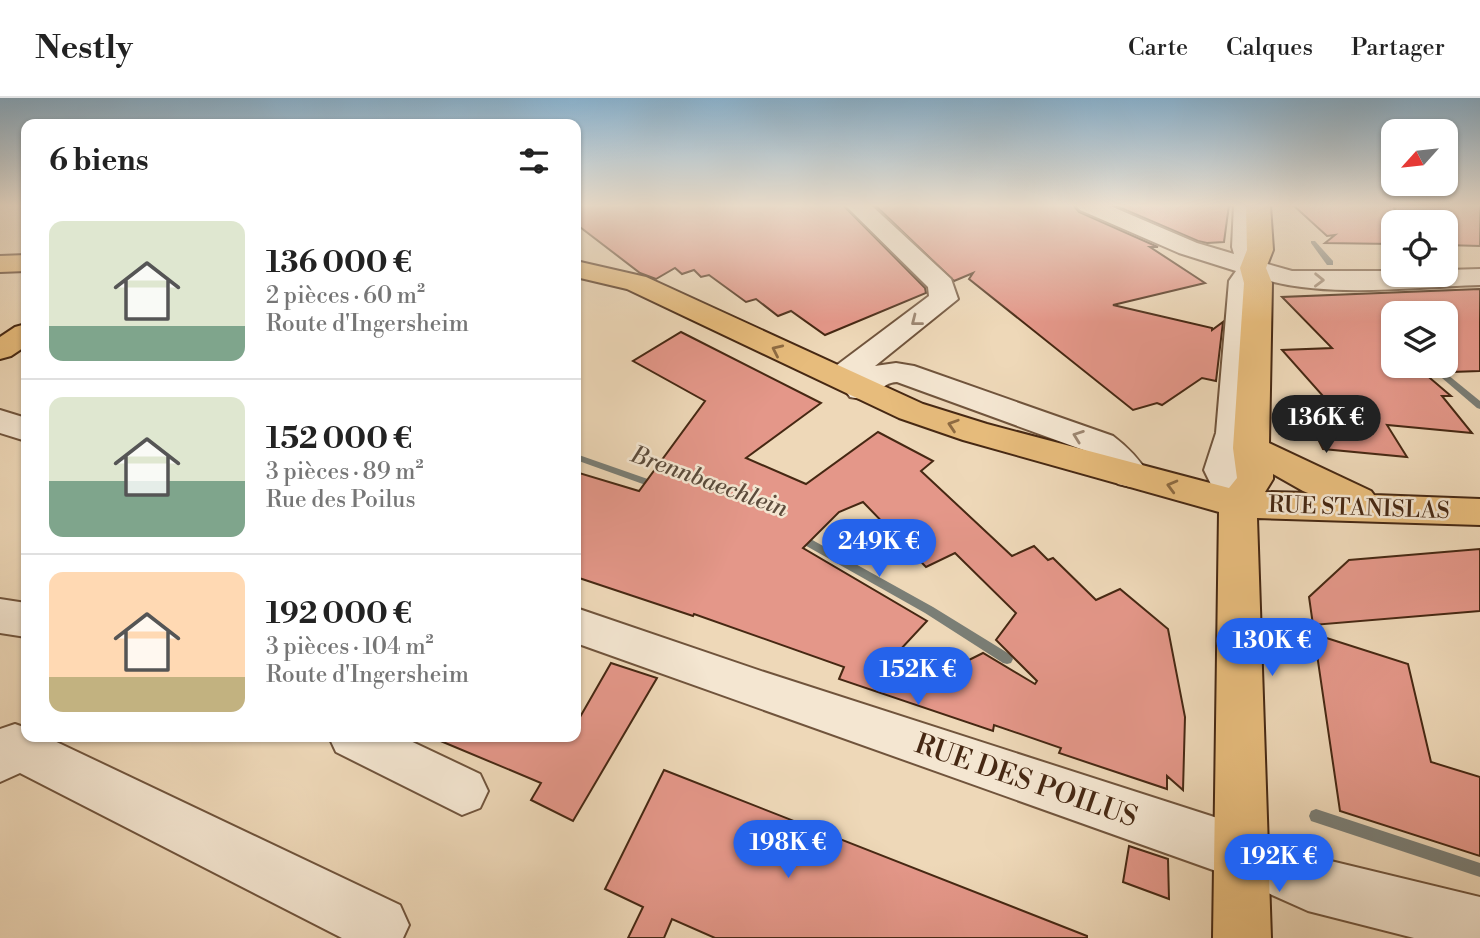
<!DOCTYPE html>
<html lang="fr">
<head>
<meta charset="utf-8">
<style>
  :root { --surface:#fff; --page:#f2f2f2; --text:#222; --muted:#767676; --line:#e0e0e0; --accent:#2563eb }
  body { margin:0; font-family:"Libre Bodoni",serif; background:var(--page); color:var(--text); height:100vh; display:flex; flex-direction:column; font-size:26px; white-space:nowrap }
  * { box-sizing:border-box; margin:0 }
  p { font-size:23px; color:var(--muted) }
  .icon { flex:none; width:38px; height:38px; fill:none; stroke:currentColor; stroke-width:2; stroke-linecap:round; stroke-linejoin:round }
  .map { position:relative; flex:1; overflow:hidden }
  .details { position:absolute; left:21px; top:21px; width:560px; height:623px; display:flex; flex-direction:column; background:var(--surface); border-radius:14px; box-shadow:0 2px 5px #0004 }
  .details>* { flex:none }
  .needle { width:46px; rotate:243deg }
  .controls { position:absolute; left:1381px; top:21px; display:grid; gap:14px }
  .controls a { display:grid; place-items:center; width:77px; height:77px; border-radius:14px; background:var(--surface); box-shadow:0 2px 5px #0004; font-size:35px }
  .price { position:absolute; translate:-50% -60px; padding:0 16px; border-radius:24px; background:var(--accent); color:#fff; font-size:23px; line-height:46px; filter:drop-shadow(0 2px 4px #0008) }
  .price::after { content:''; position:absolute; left:50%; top:42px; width:21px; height:16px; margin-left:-10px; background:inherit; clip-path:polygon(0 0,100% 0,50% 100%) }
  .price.selected { background:#222; color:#fff }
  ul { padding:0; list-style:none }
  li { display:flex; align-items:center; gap:21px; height:175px; padding:0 28px }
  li+li { border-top:2px solid var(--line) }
  li span { display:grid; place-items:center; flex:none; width:196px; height:140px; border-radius:14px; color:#555 }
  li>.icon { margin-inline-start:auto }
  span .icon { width:84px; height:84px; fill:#fffc; stroke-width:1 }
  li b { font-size:30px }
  h2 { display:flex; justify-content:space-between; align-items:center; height:84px; padding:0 28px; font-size:30px }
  header { display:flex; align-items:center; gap:42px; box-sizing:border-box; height:98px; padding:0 35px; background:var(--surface); border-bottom:2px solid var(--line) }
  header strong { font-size:33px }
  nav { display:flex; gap:38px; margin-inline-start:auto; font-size:24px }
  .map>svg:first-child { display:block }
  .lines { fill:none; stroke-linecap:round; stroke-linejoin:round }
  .stream { fill:#7a7e76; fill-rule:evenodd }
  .building { fill:#e49789; stroke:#462813; stroke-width:2; fill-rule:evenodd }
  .minor-casing { stroke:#70543c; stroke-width:4 }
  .major-casing { stroke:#462813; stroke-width:4 }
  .path { stroke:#462813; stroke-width:2.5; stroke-dasharray:3.5 2.5; stroke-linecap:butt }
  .minor { fill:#f4e6d1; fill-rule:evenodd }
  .major { fill:#e7bc7c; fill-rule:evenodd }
  .oneway { stroke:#9d8772 }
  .oneway2 { stroke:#8e6b42 }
  .labels { text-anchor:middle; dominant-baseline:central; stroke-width:5; stroke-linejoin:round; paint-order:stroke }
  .street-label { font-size:23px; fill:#462813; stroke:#f4e6d1 }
  .water-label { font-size:24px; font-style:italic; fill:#5c4c3c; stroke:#f4e6d1 }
  .near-street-label { font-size:28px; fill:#462813; stroke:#f4e6d1 }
</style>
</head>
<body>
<header>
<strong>Nestly</strong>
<nav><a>Carte</a><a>Calques</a><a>Partager</a></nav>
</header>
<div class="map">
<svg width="1480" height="840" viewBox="0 0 1480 840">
  <rect width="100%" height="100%" fill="#eed8b8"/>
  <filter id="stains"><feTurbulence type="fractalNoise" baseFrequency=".00286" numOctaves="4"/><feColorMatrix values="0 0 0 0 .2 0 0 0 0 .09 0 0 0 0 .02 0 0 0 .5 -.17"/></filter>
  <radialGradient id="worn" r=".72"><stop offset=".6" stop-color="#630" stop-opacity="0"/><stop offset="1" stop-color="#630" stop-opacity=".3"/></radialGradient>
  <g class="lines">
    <!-- stream -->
    <g class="stream">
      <path d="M 1311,143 L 1315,143 L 1333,163 L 1333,167 L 1327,167 L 1311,145 Z"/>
      <path d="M 1428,268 L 1437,268 L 1480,303 L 1480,311 L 1477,310 Z"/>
      <path d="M 576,356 L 662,386 L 663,388 L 662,390 L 654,390 L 576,362 Z"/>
      <path d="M 798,434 L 933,509 L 1011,557 L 1013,561 L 1011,565 L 1007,566 L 1003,565 L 925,515 L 794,441 L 793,438 L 794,435 Z"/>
      <path d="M 1316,711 L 1480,765 L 1480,779 L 1311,723 L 1309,718 L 1311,713 Z"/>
    </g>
  </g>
  <!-- building -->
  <g class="building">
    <path d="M 576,107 L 843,107 L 925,190 L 926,195 L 825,237 L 791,213 L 778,218 L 756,201 L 746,204 L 709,177 L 701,179 L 694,172 L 682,176 L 675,170 L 656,181 L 640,175 L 576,126 Z"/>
    <path d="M 875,107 L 1073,107 L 1079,114 L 1158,149 L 1150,149 L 1205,185 L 1113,207 L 1212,230 L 1212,232 L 1223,224 L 1216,283 L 1202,280 L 1162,307 L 1157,305 L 1133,312 L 969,181 L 973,175 L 954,183 Z"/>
    <path d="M 1114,107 L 1229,107 L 1224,144 L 1207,145 L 1198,143 Z"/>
    <path d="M 1293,107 L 1480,107 L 1480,148 L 1446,147 L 1446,124 L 1393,124 L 1393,146 L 1325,145 L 1335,137 L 1327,138 Z"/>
    <path d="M 1480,191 L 1480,273 L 1424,275 L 1451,298 L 1442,298 L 1472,335 L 1387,327 L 1407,359 L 1323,351 L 1304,313 L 1339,316 L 1282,252 L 1332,250 L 1282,199 ZM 1393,215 L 1446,215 L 1446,268 L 1393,268 Z"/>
    <path d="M 681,234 L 821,305 L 746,360 L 806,386 L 878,334 L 933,363 L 921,373 L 1012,458 L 1034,448 L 1048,462 L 1053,460 L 1096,502 L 1120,491 L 1168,531 L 1185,619 L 1183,692 L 1167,678 L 1167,691 L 1059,655 L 1061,650 L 994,627 L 993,633 L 839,581 L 844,569 L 694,516 L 693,518 L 576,479 L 576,374 L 639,393 L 705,303 L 633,263 ZM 863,404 L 926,469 L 955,455 L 1016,515 L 996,542 L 1037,583 L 1035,586 L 983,555 L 953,570 L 899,553 L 927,523 L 803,450 L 839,414 Z"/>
    <path d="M 1480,451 L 1480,513 L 1313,527 L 1309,499 L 1349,462 Z"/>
    <path d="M 1314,536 L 1408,566 L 1431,664 L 1480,679 L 1480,758 L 1340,713 Z"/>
    <path d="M 611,565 L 657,580 L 573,723 L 531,702 L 541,685 L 431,639 L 576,639 L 576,626 Z"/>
    <path d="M 664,672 L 1087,838 L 1087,840 L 715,840 L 672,821 L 664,840 L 628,840 L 643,809 L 605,791 Z"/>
    <path d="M 1129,748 L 1168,761 L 1169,801 L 1123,784 Z"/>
  </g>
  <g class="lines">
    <defs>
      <g id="minor">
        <path d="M 845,107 L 871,107 L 951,181 L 958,201 L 875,268 L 896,265 L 914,268 L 1113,338 C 1129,350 1139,361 1149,377 L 1144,386 L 1131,389 L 1118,386 L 1107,369 L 1089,354 L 897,284 C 876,285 880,306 850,299 L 845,292 L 849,285 L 833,284 L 828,277 L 833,270 L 929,198 L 928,189 Z"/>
        <path d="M 1076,107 L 1108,107 L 1197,145 L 1234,156 L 1232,149 L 1234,107 L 1258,107 L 1258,149 L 1264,165 L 1292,173 L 1393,173 L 1393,177 L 1446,177 L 1446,172 L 1480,171 L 1480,187 C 1410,189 1327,201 1259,180 L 1257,183 L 1250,335 L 1240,372 L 1257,406 L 1251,415 L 1238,419 L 1225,415 L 1204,372 L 1216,335 L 1229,183 L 1236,173 L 1179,155 L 1080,112 Z"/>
        <path d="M 0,312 L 26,320 L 26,343 L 0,335 Z"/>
        <path d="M 0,501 L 26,505 L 26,539 L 0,535 Z"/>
        <path d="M 576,510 L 764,574 L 1239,727 L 1310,758 L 1480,799 L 1480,840 L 1414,840 L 1308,813 L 1230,778 L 576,545 Z"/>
        <path d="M 15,626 L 26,630 L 26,639 L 46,639 L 400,807 L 409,827 L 403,840 L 342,840 L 20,675 L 0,684 L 0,631 Z"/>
        <path d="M 329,639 L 402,639 L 480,676 L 488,693 L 480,710 L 462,717 L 336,654 Z"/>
      </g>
      <g id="major">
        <path d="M 1246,107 L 1270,107 L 1273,152 L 1266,170 L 1272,185 L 1269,345 L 1371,393 L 1374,397 L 1480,401 L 1480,427 L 1257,420 L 1271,840 L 1213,840 L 1219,414 L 963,342 L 899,320 L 627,191 L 576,179 L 576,163 L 646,179 L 923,306 L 987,326 L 1229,390 L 1237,380 L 1233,350 L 1244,185 L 1240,170 L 1247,152 ZM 1273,376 L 1303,393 L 1308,395 L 1265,394 L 1273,381 Z"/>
        <path d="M 26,157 L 26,173 L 0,174 L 0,158 Z"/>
        <path d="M 26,226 L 26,248 L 11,258 L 0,261 L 0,239 L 15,229 Z"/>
      </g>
    </defs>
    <!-- minor casing -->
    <use href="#minor" class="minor-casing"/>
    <!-- major casing -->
    <use href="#major" class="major-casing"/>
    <!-- path -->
    <path class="path" d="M 1388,107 L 1402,115"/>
    <!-- minor -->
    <use href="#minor" class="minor"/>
    <!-- major -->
    <use href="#major" class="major"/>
  </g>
  <!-- one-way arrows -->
  <defs><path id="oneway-chevron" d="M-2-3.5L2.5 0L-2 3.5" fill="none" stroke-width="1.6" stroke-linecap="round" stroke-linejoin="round" transform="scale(1.75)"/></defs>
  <g class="oneway">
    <use href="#oneway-chevron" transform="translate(1319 182) rotate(1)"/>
    <use href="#oneway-chevron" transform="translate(916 223) rotate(142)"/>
    <use href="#oneway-chevron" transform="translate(1078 338) rotate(-160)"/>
  </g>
  <g class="oneway2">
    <use href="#oneway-chevron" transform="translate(777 252) rotate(-155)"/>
    <use href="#oneway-chevron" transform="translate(953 327) rotate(-162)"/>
    <use href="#oneway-chevron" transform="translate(1172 388) rotate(-165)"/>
  </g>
  <!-- sky -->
  <linearGradient id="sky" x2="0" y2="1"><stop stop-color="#8ab6d5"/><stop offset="0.48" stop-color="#f7eddf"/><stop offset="1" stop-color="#f7eddf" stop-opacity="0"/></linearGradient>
  <rect width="1480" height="224" fill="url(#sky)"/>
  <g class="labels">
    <!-- street labels -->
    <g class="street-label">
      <text transform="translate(1359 410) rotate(2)">RUE STANISLAS</text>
    </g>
    <!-- water labels -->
    <g class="water-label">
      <text transform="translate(709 384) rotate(20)">Brennbaechlein</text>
    </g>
    <!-- near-street labels -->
    <g class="near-street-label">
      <text transform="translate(1026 683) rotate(19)">RUE DES POILUS</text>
    </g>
  </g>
  <rect width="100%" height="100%" filter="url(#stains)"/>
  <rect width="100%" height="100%" fill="url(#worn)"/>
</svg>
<div class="controls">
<a><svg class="needle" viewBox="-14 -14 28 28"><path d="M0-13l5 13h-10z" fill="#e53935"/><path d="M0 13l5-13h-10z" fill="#767676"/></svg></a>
<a><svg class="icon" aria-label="locate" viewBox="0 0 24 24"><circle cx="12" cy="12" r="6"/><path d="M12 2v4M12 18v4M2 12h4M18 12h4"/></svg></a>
<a><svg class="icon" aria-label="layers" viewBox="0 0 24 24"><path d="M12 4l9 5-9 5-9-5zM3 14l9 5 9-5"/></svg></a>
</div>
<b class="price selected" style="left:1326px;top:357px">136K €</b>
<b class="price" style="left:879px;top:481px">249K €</b>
<b class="price" style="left:1272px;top:580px">130K €</b>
<b class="price" style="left:918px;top:609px">152K €</b>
<b class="price" style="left:788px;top:782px">198K €</b>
<b class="price" style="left:1279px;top:796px">192K €</b>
<section class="details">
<h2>6 biens<svg class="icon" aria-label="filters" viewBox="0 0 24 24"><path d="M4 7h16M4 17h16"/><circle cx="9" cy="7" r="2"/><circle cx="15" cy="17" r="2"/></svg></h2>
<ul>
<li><span style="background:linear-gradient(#dfe7d0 75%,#7fa58c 0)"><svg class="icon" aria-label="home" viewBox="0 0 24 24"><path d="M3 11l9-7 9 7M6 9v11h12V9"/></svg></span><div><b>136 000 €</b><p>2 pièces · 60 m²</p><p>Route d'Ingersheim</p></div></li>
<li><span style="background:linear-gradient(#dfe7d0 60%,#7fa58c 0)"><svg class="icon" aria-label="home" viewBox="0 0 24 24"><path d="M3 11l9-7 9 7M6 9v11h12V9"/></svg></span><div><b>152 000 €</b><p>3 pièces · 89 m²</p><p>Rue des Poilus</p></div></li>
<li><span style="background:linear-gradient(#ffd9b3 75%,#c2b280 0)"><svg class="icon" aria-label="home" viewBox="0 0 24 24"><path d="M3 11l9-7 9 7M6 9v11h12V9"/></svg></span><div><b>192 000 €</b><p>3 pièces · 104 m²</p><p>Route d'Ingersheim</p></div></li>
</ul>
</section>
</div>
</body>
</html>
